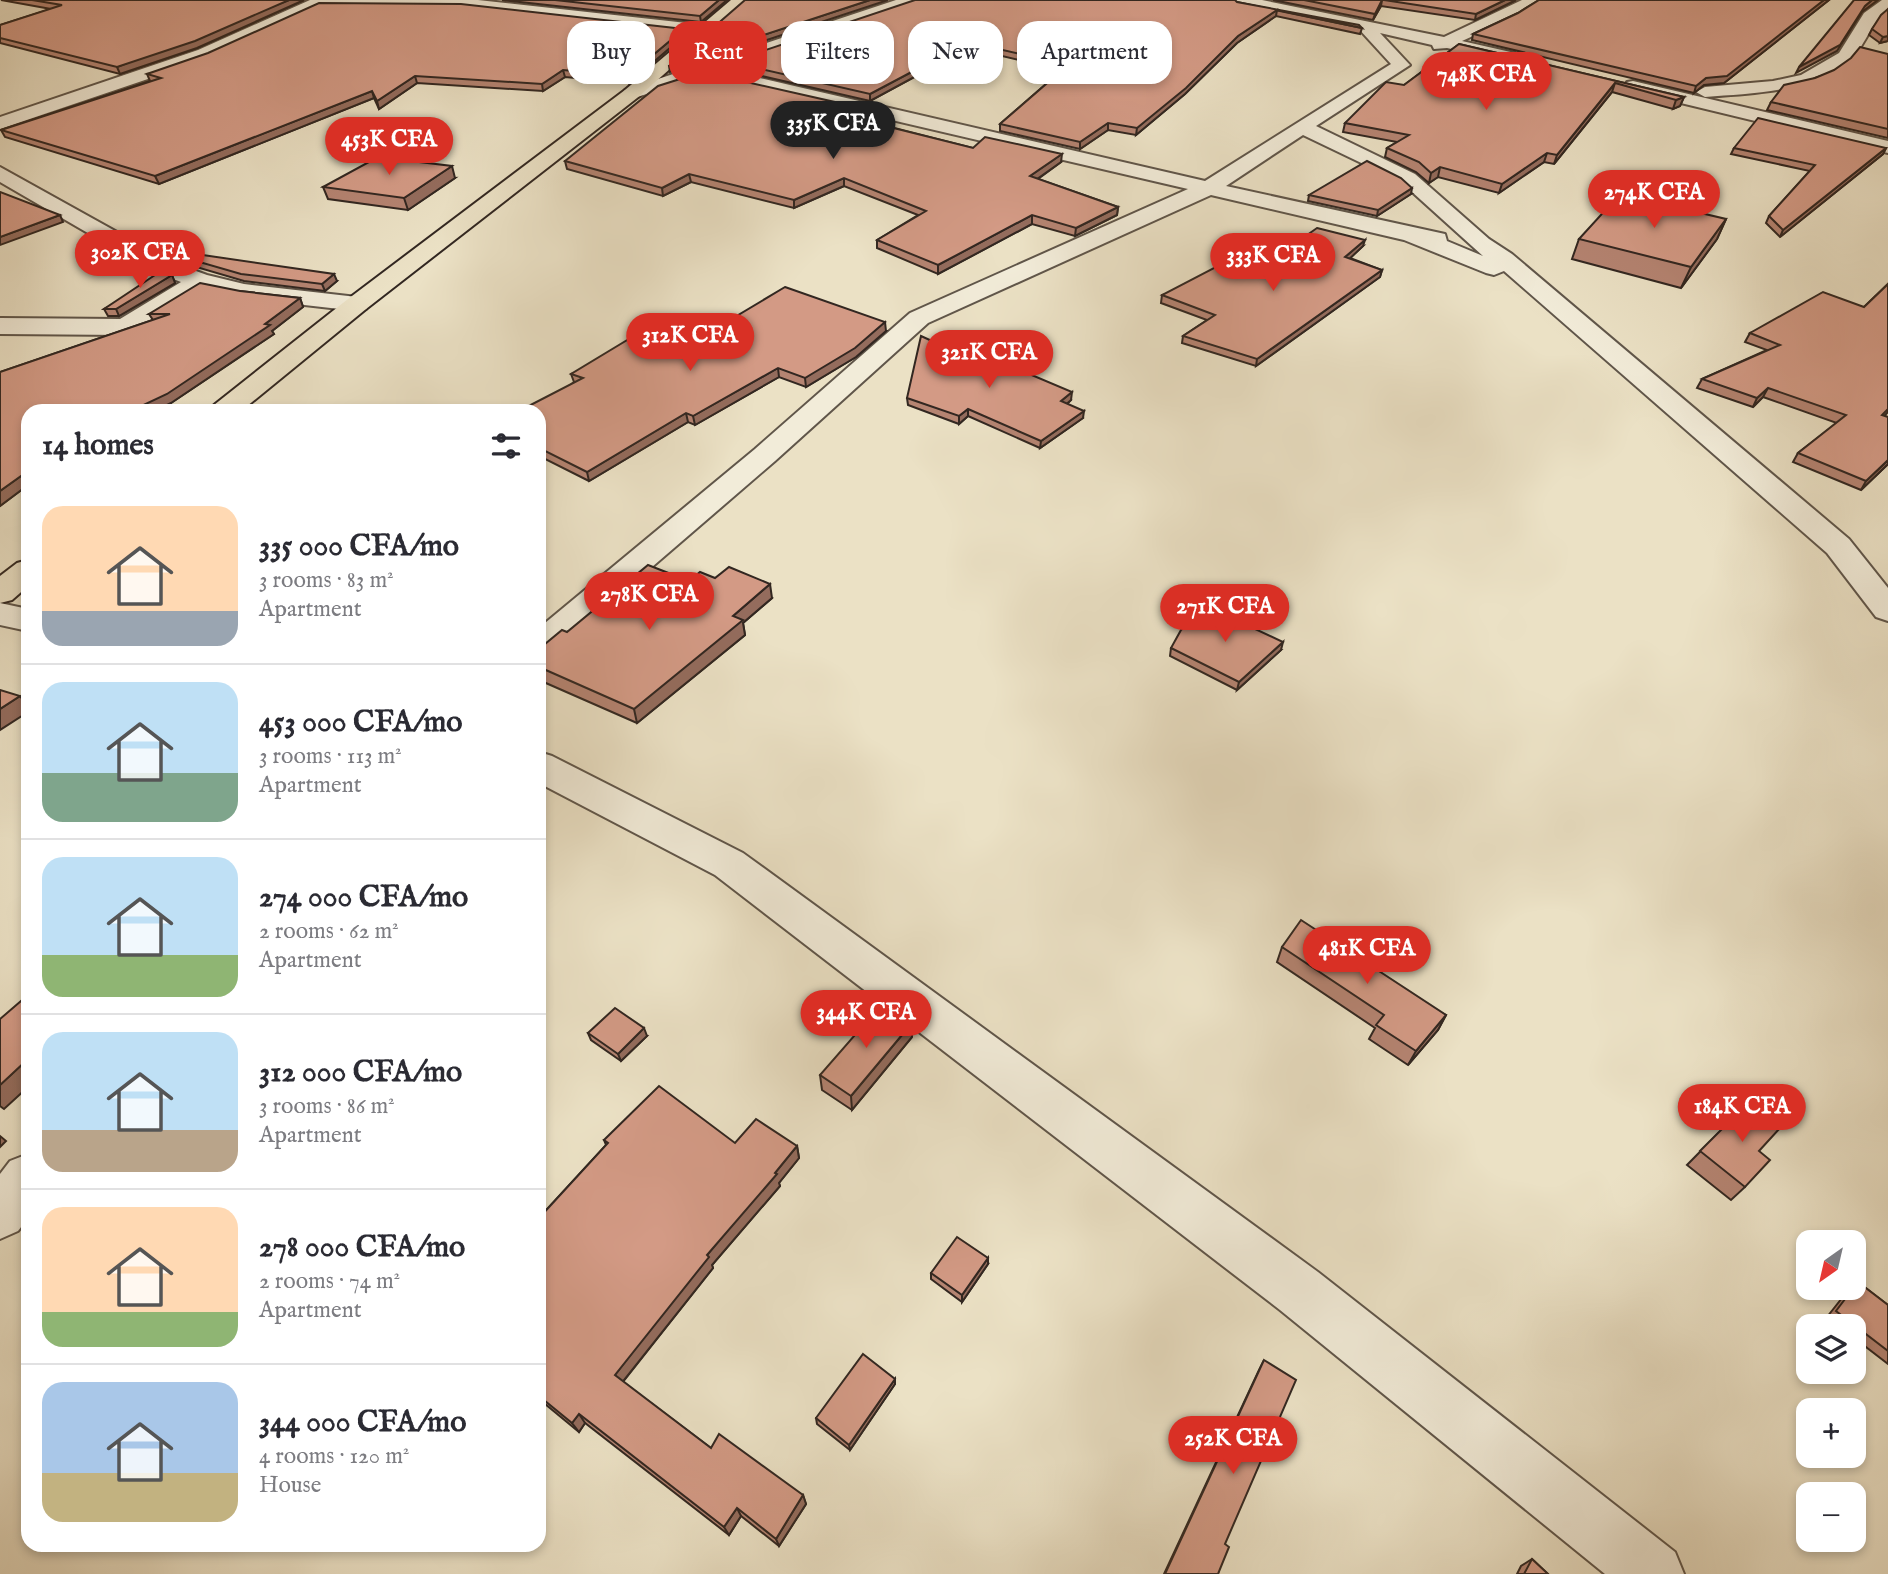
<!DOCTYPE html>
<html lang="en">
<head>
<meta charset="utf-8">
<style>
  :root { --surface:#fff; --page:#f2f2f3; --text:#2b2b33; --muted:#7c7c81; --line:#e1e1e2; --accent:#d93025 }
  body { margin:0; font-family:"IM FELL English",serif; background:var(--page); color:var(--text); height:100vh; display:flex; flex-direction:column; font-size:26px; white-space:nowrap }
  * { box-sizing:border-box; margin:0 }
  p { font-size:23px; color:var(--muted) }
  .icon { flex:none; width:38px; height:38px; fill:none; stroke:currentColor; stroke-width:2; stroke-linecap:round; stroke-linejoin:round }
  .map { position:relative; flex:1; overflow:hidden }
  .side { position:absolute; left:21px; top:404px; width:525px; height:1148px; display:flex; flex-direction:column; background:var(--surface); border-radius:21px; box-shadow:0 4px 10px #0003 }
  .side>* { flex:none }
  .top-card { position:absolute; left:567px; top:21px; width:665px; height:63px; display:flex; gap:14px }
  .needle { width:46px; rotate:214deg }
  .controls { position:absolute; left:1796px; top:1230px; display:grid; gap:14px }
  .controls a { display:grid; place-items:center; width:70px; height:70px; border-radius:14px; background:var(--surface); box-shadow:0 4px 10px #0003; font-size:35px }
  .price { position:absolute; translate:-50% -60px; padding:0 16px; border-radius:24px; background:var(--accent); color:#fff; font-size:23px; line-height:46px; filter:drop-shadow(0 2px 4px #0008) }
  .price::after { content:''; position:absolute; left:50%; top:42px; width:21px; height:16px; margin-left:-10px; background:inherit; clip-path:polygon(0 0,100% 0,50% 100%) }
  .price.current { background:#222; color:#fff }
  ul { padding:0; list-style:none }
  li { display:flex; align-items:center; gap:21px; height:175px; padding:0 21px }
  li+li { border-top:2px solid var(--line) }
  li span { display:grid; place-items:center; flex:none; width:196px; height:140px; border-radius:21px; color:#555 }
  li>.icon { margin-inline-start:auto }
  span .icon { width:84px; height:84px; fill:#fffc; stroke-width:1 }
  li b { font-size:30px }
  h2 { display:flex; justify-content:space-between; align-items:center; height:84px; padding:0 21px; font-size:30px }
  .pill { padding:0 24px; border-radius:21px; background:var(--surface); box-shadow:0 4px 10px #0003; font-size:24px; line-height:63px }
  .pill.current { background:var(--accent); color:#fff }
  .map>svg:first-child { display:block }
  .lines { fill:none; stroke-linecap:round; stroke-linejoin:round }
  .minor-casing { stroke:#60564a; stroke-width:4 }
  .major-casing { stroke:#322721; stroke-width:4 }
  .minor { fill:#f2ecd9; fill-rule:evenodd }
  .major { fill:#ebe1c5; fill-rule:evenodd }
  .wall { fill:#b58472; stroke:#322721; stroke-width:2 }
  .shaded-wall { fill:#946c5d; stroke:#322721; stroke-width:2 }
  .building { fill:#d39a85; stroke:#322721; stroke-width:2 }
</style>
</head>
<body>
<div class="map">
<svg width="1888" height="1574" viewBox="0 0 1888 1574">
  <rect width="100%" height="100%" fill="#ebe1c5"/>
  <filter id="stains"><feTurbulence type="fractalNoise" baseFrequency=".00286" numOctaves="4"/><feColorMatrix values="0 0 0 0 .2 0 0 0 0 .09 0 0 0 0 .02 0 0 0 .5 -.17"/></filter>
  <radialGradient id="worn" r=".72"><stop offset=".6" stop-color="#630" stop-opacity="0"/><stop offset="1" stop-color="#630" stop-opacity=".3"/></radialGradient>
  <g class="lines">
    <defs>
      <g id="minor">
        <path d="M 310,0 L 478,0 L 705,25 L 713,30 L 705,35 L 463,8 L 321,7 L 210,58 L 0,129 L 0,117 L 198,50 Z"/>
        <path d="M 896,0 L 919,0 L 916,3 L 721,69 L 1205,181 L 1391,64 L 1358,28 L 1237,5 L 1229,0 L 1262,0 L 1444,37 L 1522,0 L 1541,0 L 1515,17 L 1462,41 L 1515,53 L 1518,57 L 1515,61 L 1509,62 L 1447,48 L 1434,49 L 1432,45 L 1380,33 L 1410,65 L 1316,126 L 1415,174 L 1489,239 L 1512,254 L 1849,539 L 1888,588 L 1888,621 L 1876,617 L 1827,553 L 1504,271 L 1494,275 L 1486,273 L 1404,240 L 1211,195 L 928,323 L 775,461 L 551,654 L 539,657 L 539,628 L 755,449 L 910,313 L 1188,189 L 703,76 L 631,99 L 622,94 L 625,90 ZM 1303,135 L 1401,182 L 1483,256 L 1447,241 L 1445,234 L 1226,186 Z"/>
        <path d="M 1882,0 L 1888,0 L 1888,10 C 1869,24 1865,48 1849,61 C 1807,93 1755,93 1705,97 L 1696,92 L 1705,87 L 1773,81 L 1801,75 L 1839,53 L 1864,13 Z"/>
        <path d="M 1633,81 L 1888,141 L 1888,153 L 1627,90 L 1624,86 L 1627,82 Z"/>
        <path d="M 0,167 L 171,262 L 207,275 L 244,284 L 357,297 L 366,299 L 369,304 L 366,309 L 357,311 L 244,298 L 204,289 L 134,332 L 125,335 L 0,334 L 0,318 L 120,319 L 181,282 L 155,272 L 0,182 Z"/>
        <path d="M 0,603 L 28,609 L 28,631 L 0,625 Z"/>
        <path d="M 539,752 L 552,756 L 743,853 L 1318,1272 L 1675,1552 L 1684,1574 L 1605,1574 L 1280,1310 L 715,875 L 539,783 Z"/>
        <path d="M 28,1154 L 28,1218 L 18,1231 L 0,1239 L 0,1174 L 10,1161 Z"/>
      </g>
      <g id="major">
        <path d="M 731,0 L 748,0 L 637,98 L 366,309 L 241,411 L 210,411 L 214,405 L 348,299 L 625,90 Z"/>
        <path d="M 28,560 L 28,586 L 12,600 L 0,603 L 0,576 L 17,563 Z"/>
      </g>
    </defs>
    <!-- minor casing -->
    <use href="#minor" class="minor-casing"/>
    <!-- major casing -->
    <use href="#major" class="major-casing"/>
    <!-- minor -->
    <use href="#minor" class="minor"/>
    <!-- major -->
    <use href="#major" class="major"/>
  </g>
  <!-- wall -->
  <g class="wall">
    <path d="M 1,0 L 304,0 L 197,48 L 120,74 L 0,43 L 0,25 L 51,9 Z"/>
    <path d="M 502,0 L 727,0 L 701,22 Z"/>
    <path d="M 1273,0 L 1516,0 L 1475,20 L 1381,6 L 1373,20 Z"/>
    <path d="M 1539,0 L 1829,0 L 1724,83 L 1704,85 L 1694,93 L 1472,40 L 1473,34 L 1518,13 Z"/>
    <path d="M 1237,2 L 1362,28 L 1360,34 L 1276,16 L 1237,43 L 1185,94 L 1136,135 L 1108,130 L 1080,149 L 1000,131 L 1000,124 L 1062,70 L 968,48 L 870,101 L 731,69 L 730,62 Z"/>
    <path d="M 1888,9 L 1888,41 L 1880,43 L 1869,35 L 1872,29 Z"/>
    <path d="M 684,29 L 685,35 L 629,83 L 565,77 L 543,91 L 417,83 L 379,109 L 374,98 L 159,184 L 5,137 L 1,130 L 150,81 L 147,74 Z"/>
    <path d="M 1459,44 L 1684,97 L 1680,106 L 1673,109 L 1612,92 L 1554,164 L 1544,162 L 1499,193 L 1438,177 L 1429,183 L 1416,172 L 1385,157 L 1387,148 L 1397,142 L 1343,132 L 1345,123 L 1404,85 Z"/>
    <path d="M 1888,54 L 1888,138 L 1767,110 L 1771,102 L 1815,78 Z"/>
    <path d="M 848,113 L 843,115 L 973,148 L 1061,162 L 1038,179 L 1118,207 L 1117,215 L 1075,236 L 1032,224 L 938,274 L 877,248 L 877,240 L 918,215 L 844,186 L 794,208 L 691,182 L 663,196 L 567,169 L 565,161 Z"/>
    <path d="M 1734,148 L 1886,148 L 1883,154 L 1780,237 L 1766,223 L 1769,216 L 1810,171 L 1731,154 Z"/>
    <path d="M 455,178 L 408,210 L 328,199 L 323,187 Z"/>
    <path d="M 1411,194 L 1377,216 L 1308,201 L 1309,195 Z"/>
    <path d="M 1726,219 L 1717,239 L 1681,288 L 1572,259 L 1579,239 Z"/>
    <path d="M 1363,246 L 1350,258 L 1382,270 L 1380,277 L 1256,366 L 1182,343 L 1183,336 L 1207,320 L 1161,303 L 1162,295 L 1262,267 Z"/>
    <path d="M 182,257 L 337,281 L 325,291 L 244,281 L 186,264 Z"/>
    <path d="M 172,275 L 175,283 L 119,316 L 108,316 L 104,309 Z"/>
    <path d="M 1888,284 L 1888,412 L 1884,416 L 1888,417 L 1888,464 L 1861,490 L 1793,462 L 1798,453 L 1837,423 L 1763,397 L 1753,407 L 1697,388 L 1702,379 L 1767,350 L 1745,342 L 1750,333 L 1864,307 Z"/>
    <path d="M 240,291 L 300,298 L 303,307 L 272,331 L 274,334 L 171,403 L 28,411 L 28,485 L 0,506 L 0,372 L 153,320 L 149,314 Z"/>
    <path d="M 886,331 L 856,357 L 806,387 L 779,377 L 695,425 L 688,422 L 589,481 L 539,456 L 539,411 L 574,382 L 571,374 L 703,336 Z"/>
    <path d="M 971,359 L 1015,368 L 1071,400 L 1067,404 L 1083,418 L 1040,448 L 968,416 L 959,424 L 908,405 L 907,398 Z"/>
    <path d="M 715,578 L 772,598 L 743,623 L 745,635 L 637,723 L 539,680 L 539,649 L 567,632 L 689,581 Z"/>
    <path d="M 1171,648 L 1281,650 L 1237,690 L 1170,656 Z"/>
    <path d="M 1282,947 L 1446,1015 L 1438,1030 L 1408,1065 L 1369,1039 L 1375,1028 L 1277,962 Z"/>
    <path d="M 588,1033 L 647,1036 L 621,1061 L 591,1040 Z"/>
    <path d="M 912,1037 L 852,1110 L 822,1090 L 820,1075 Z"/>
    <path d="M 1749,1102 L 1759,1151 L 1745,1187 L 1731,1200 L 1687,1165 Z"/>
    <path d="M 604,1140 L 735,1143 L 797,1146 L 799,1158 L 779,1183 L 780,1186 L 712,1265 L 713,1268 L 623,1382 L 711,1448 L 803,1495 L 806,1504 L 779,1546 L 741,1516 L 729,1535 L 585,1423 L 579,1432 L 539,1399 L 539,1218 L 606,1145 Z"/>
    <path d="M 988,1264 L 962,1302 L 931,1279 L 931,1273 Z"/>
    <path d="M 1858,1282 L 1888,1305 L 1888,1364 L 1853,1337 L 1853,1326 L 1839,1326 L 1827,1317 L 1850,1288 L 1853,1288 L 1853,1286 Z"/>
    <path d="M 1264,1360 L 1218,1574 L 1164,1574 L 1259,1370 Z"/>
    <path d="M 895,1379 L 895,1384 L 850,1450 L 817,1424 L 816,1418 Z"/>
    <path d="M 1532,1559 L 1548,1574 L 1517,1574 L 1521,1566 Z"/>
  </g>
  <!-- shaded-wall -->
  <g class="shaded-wall">
    <path d="M 289,0 L 304,0 L 197,48 L 120,74 L 117,67 Z"/>
    <path d="M 719,0 L 727,0 L 701,22 L 700,16 Z"/>
    <path d="M 870,0 L 888,0 L 670,72 L 669,66 Z"/>
    <path d="M 1382,0 L 1381,6 L 1373,20 L 1375,14 Z"/>
    <path d="M 1505,0 L 1516,0 L 1475,20 L 1476,14 Z"/>
    <path d="M 1824,0 L 1829,0 L 1724,83 L 1704,85 L 1694,93 L 1696,86 L 1706,78 Z"/>
    <path d="M 1872,0 L 1878,0 L 1862,12 L 1837,51 L 1796,73 L 1799,67 L 1865,6 Z"/>
    <path d="M 1277,10 L 1276,16 L 1237,43 L 1185,94 L 1136,135 L 1137,128 L 1238,36 Z"/>
    <path d="M 684,29 L 685,35 L 629,83 L 628,76 Z"/>
    <path d="M 1888,36 L 1888,41 L 1880,43 L 1883,37 Z"/>
    <path d="M 968,42 L 968,48 L 870,101 L 870,94 Z"/>
    <path d="M 563,70 L 565,77 L 543,91 L 542,84 Z"/>
    <path d="M 415,76 L 417,83 L 379,109 L 377,101 Z"/>
    <path d="M 1615,83 L 1612,92 L 1554,164 L 1557,155 Z"/>
    <path d="M 372,91 L 374,98 L 159,184 L 155,176 Z"/>
    <path d="M 1684,97 L 1680,106 L 1673,109 L 1676,100 Z"/>
    <path d="M 848,105 L 848,113 L 833,121 L 833,113 Z"/>
    <path d="M 1108,123 L 1108,130 L 1080,149 L 1080,142 Z"/>
    <path d="M 1886,148 L 1883,154 L 1780,237 L 1783,230 Z"/>
    <path d="M 1547,153 L 1544,162 L 1499,193 L 1502,184 Z"/>
    <path d="M 1062,154 L 1061,162 L 1030,184 L 1030,176 Z"/>
    <path d="M 452,166 L 455,178 L 408,210 L 404,198 Z"/>
    <path d="M 1440,167 L 1438,177 L 1429,183 L 1431,173 Z"/>
    <path d="M 689,174 L 691,182 L 663,196 L 662,188 Z"/>
    <path d="M 844,178 L 844,186 L 794,208 L 794,200 Z"/>
    <path d="M 1412,188 L 1411,194 L 1377,216 L 1378,210 Z"/>
    <path d="M 1118,207 L 1117,215 L 1075,236 L 1076,228 Z"/>
    <path d="M 60,215 L 63,222 L 0,245 L 0,237 Z"/>
    <path d="M 1032,215 L 1032,224 L 938,274 L 938,265 Z"/>
    <path d="M 1726,219 L 1717,239 L 1681,288 L 1691,267 Z"/>
    <path d="M 1365,240 L 1363,246 L 1344,264 L 1345,257 Z"/>
    <path d="M 1382,270 L 1380,277 L 1256,366 L 1257,359 Z"/>
    <path d="M 334,274 L 337,281 L 325,291 L 322,284 Z"/>
    <path d="M 172,275 L 175,283 L 119,316 L 116,309 Z"/>
    <path d="M 300,298 L 303,307 L 272,331 L 274,334 L 171,403 L 155,411 L 139,411 L 137,408 L 265,324 Z"/>
    <path d="M 885,322 L 886,331 L 856,357 L 806,387 L 805,378 Z"/>
    <path d="M 778,368 L 779,377 L 695,425 L 693,416 Z"/>
    <path d="M 1768,388 L 1763,397 L 1753,407 L 1757,398 Z"/>
    <path d="M 1072,392 L 1071,400 L 1061,409 L 1061,401 Z"/>
    <path d="M 968,409 L 968,416 L 959,424 L 959,416 Z"/>
    <path d="M 1084,411 L 1083,418 L 1040,448 L 1041,441 Z"/>
    <path d="M 686,413 L 688,422 L 589,481 L 587,472 Z"/>
    <path d="M 1888,460 L 1888,464 L 1861,490 L 1866,481 Z"/>
    <path d="M 28,471 L 28,485 L 0,506 L 0,491 Z"/>
    <path d="M 770,584 L 772,598 L 743,623 L 745,635 L 637,723 L 634,709 L 733,616 Z"/>
    <path d="M 1283,642 L 1281,650 L 1237,690 L 1239,682 Z"/>
    <path d="M 20,696 L 28,707 L 28,712 L 0,730 L 0,709 Z"/>
    <path d="M 1446,1015 L 1438,1030 L 1408,1065 L 1416,1051 Z"/>
    <path d="M 912,1023 L 912,1037 L 852,1110 L 851,1096 Z"/>
    <path d="M 644,1028 L 647,1036 L 621,1061 L 618,1054 Z"/>
    <path d="M 28,1059 L 28,1087 L 4,1109 L 0,1106 L 0,1085 Z"/>
    <path d="M 0,1136 L 6,1141 L 0,1147 Z"/>
    <path d="M 797,1146 L 799,1158 L 779,1183 L 780,1186 L 712,1265 L 713,1268 L 620,1385 L 615,1375 L 707,1255 Z"/>
    <path d="M 988,1258 L 988,1264 L 962,1302 L 962,1295 Z"/>
    <path d="M 895,1379 L 895,1384 L 850,1450 L 849,1445 Z"/>
    <path d="M 579,1414 L 585,1423 L 579,1432 L 572,1423 Z"/>
    <path d="M 803,1495 L 806,1504 L 779,1546 L 776,1539 Z"/>
    <path d="M 737,1508 L 741,1516 L 729,1535 L 724,1527 Z"/>
  </g>
  <!-- building -->
  <g class="building">
    <path d="M 32,0 L 289,0 L 195,41 L 117,67 L 0,38 L 0,25 L 62,5 Z"/>
    <path d="M 555,0 L 719,0 L 700,16 Z"/>
    <path d="M 745,0 L 870,0 L 669,66 Z"/>
    <path d="M 915,0 L 1235,0 L 1237,2 L 1359,25 L 1362,28 L 1277,10 L 1238,36 L 1186,88 L 1137,128 L 1108,123 L 1080,142 L 1000,124 L 1068,65 L 968,42 L 870,94 L 730,62 Z"/>
    <path d="M 1304,0 L 1382,0 L 1375,14 Z"/>
    <path d="M 1384,0 L 1505,0 L 1476,14 Z"/>
    <path d="M 1539,0 L 1824,0 L 1727,76 L 1706,78 L 1696,86 L 1473,34 L 1518,13 Z"/>
    <path d="M 1854,0 L 1872,0 L 1865,6 L 1840,45 L 1799,67 Z"/>
    <path d="M 319,3 L 461,4 L 684,29 L 628,76 L 563,70 L 542,84 L 415,76 L 377,101 L 372,91 L 155,176 L 1,130 L 161,78 L 147,74 L 208,53 Z"/>
    <path d="M 1888,9 L 1888,36 L 1883,37 L 1872,29 L 1881,15 Z"/>
    <path d="M 1459,44 L 1684,97 L 1676,100 L 1615,83 L 1557,155 L 1547,153 L 1502,184 L 1440,167 L 1431,173 L 1419,162 L 1387,148 L 1409,135 L 1345,123 L 1386,82 L 1404,85 Z"/>
    <path d="M 1860,47 L 1888,54 L 1888,129 L 1771,102 L 1784,85 L 1815,78 L 1834,70 L 1851,58 Z"/>
    <path d="M 702,72 L 848,105 L 833,113 L 973,148 L 985,137 L 1062,154 L 1030,176 L 1118,207 L 1076,228 L 1032,215 L 938,265 L 877,240 L 926,211 L 844,178 L 794,200 L 689,174 L 662,188 L 565,161 L 658,86 Z"/>
    <path d="M 1758,118 L 1886,148 L 1783,230 L 1769,216 L 1815,165 L 1734,148 Z"/>
    <path d="M 378,157 L 452,166 L 404,198 L 323,187 Z"/>
    <path d="M 1367,161 L 1401,178 L 1412,188 L 1378,210 L 1309,195 Z"/>
    <path d="M 0,192 L 60,215 L 0,237 Z"/>
    <path d="M 1620,194 L 1726,219 L 1691,267 L 1579,239 Z"/>
    <path d="M 1317,228 L 1365,240 L 1345,257 L 1382,270 L 1257,359 L 1183,336 L 1215,315 L 1162,295 L 1235,257 L 1262,267 Z"/>
    <path d="M 189,253 L 334,274 L 322,284 L 241,274 L 182,257 Z"/>
    <path d="M 161,271 L 172,275 L 116,309 L 104,309 Z"/>
    <path d="M 200,283 L 240,291 L 300,298 L 265,324 L 270,325 L 167,394 L 137,408 L 147,411 L 28,411 L 28,471 L 0,491 L 0,372 L 170,314 L 149,314 Z"/>
    <path d="M 1888,284 L 1888,409 L 1882,415 L 1888,417 L 1888,460 L 1866,481 L 1798,453 L 1846,415 L 1768,388 L 1757,398 L 1702,379 L 1780,345 L 1750,333 L 1823,292 L 1864,307 Z"/>
    <path d="M 785,287 L 885,322 L 855,348 L 805,378 L 778,368 L 693,416 L 686,413 L 587,472 L 539,448 L 539,411 L 519,411 L 583,378 L 571,374 L 657,322 L 703,336 Z"/>
    <path d="M 921,336 L 971,359 L 999,343 L 1015,368 L 1072,392 L 1061,401 L 1084,411 L 1041,441 L 968,409 L 959,416 L 907,398 Z"/>
    <path d="M 648,565 L 689,581 L 700,572 L 715,578 L 729,567 L 770,584 L 733,616 L 743,620 L 634,709 L 539,667 L 539,649 L 562,630 L 567,632 Z"/>
    <path d="M 1208,607 L 1283,642 L 1239,682 L 1171,648 L 1181,630 Z"/>
    <path d="M 0,690 L 20,696 L 0,709 Z"/>
    <path d="M 1301,920 L 1446,1015 L 1416,1051 L 1376,1025 L 1384,1015 L 1282,947 Z"/>
    <path d="M 28,995 L 28,1059 L 0,1085 L 0,1019 Z"/>
    <path d="M 882,1004 L 912,1023 L 851,1096 L 820,1075 Z"/>
    <path d="M 615,1008 L 644,1028 L 618,1054 L 588,1033 Z"/>
    <path d="M 659,1086 L 735,1143 L 756,1119 L 797,1146 L 775,1173 L 777,1174 L 707,1255 L 709,1257 L 615,1375 L 711,1448 L 719,1434 L 803,1495 L 776,1539 L 737,1508 L 724,1527 L 579,1414 L 572,1423 L 539,1396 L 539,1218 L 608,1143 L 604,1140 Z"/>
    <path d="M 1749,1102 L 1781,1127 L 1759,1151 L 1770,1160 L 1745,1187 L 1700,1151 Z"/>
    <path d="M 957,1237 L 988,1258 L 962,1295 L 931,1273 Z"/>
    <path d="M 1858,1282 L 1888,1305 L 1888,1351 L 1836,1311 Z"/>
    <path d="M 863,1354 L 895,1379 L 849,1445 L 816,1418 Z"/>
    <path d="M 1264,1360 L 1296,1380 L 1225,1544 L 1229,1547 L 1218,1574 L 1165,1574 Z"/>
    <path d="M 1532,1559 L 1548,1574 L 1524,1574 Z"/>
  </g>
  <rect width="100%" height="100%" filter="url(#stains)"/>
  <rect width="100%" height="100%" fill="url(#worn)"/>
</svg>
<div class="controls">
<a><svg class="needle" viewBox="-14 -14 28 28"><path d="M0-13l5 13h-10z" fill="#e53935"/><path d="M0 13l5-13h-10z" fill="#7c7c81"/></svg></a>
<a><svg class="icon" aria-label="layers" viewBox="0 0 24 24"><path d="M12 4l9 5-9 5-9-5zM3 14l9 5 9-5"/></svg></a>
<a>+</a>
<a>−</a>
</div>
<b class="price" style="left:1486px;top:112px">748K CFA</b>
<b class="price current" style="left:833px;top:161px">335K CFA</b>
<b class="price" style="left:389px;top:177px">453K CFA</b>
<b class="price" style="left:1654px;top:230px">274K CFA</b>
<b class="price" style="left:140px;top:290px">302K CFA</b>
<b class="price" style="left:1273px;top:293px">333K CFA</b>
<b class="price" style="left:690px;top:373px">312K CFA</b>
<b class="price" style="left:989px;top:390px">321K CFA</b>
<b class="price" style="left:649px;top:632px">278K CFA</b>
<b class="price" style="left:1225px;top:644px">271K CFA</b>
<b class="price" style="left:1367px;top:986px">481K CFA</b>
<b class="price" style="left:866px;top:1050px">344K CFA</b>
<b class="price" style="left:1742px;top:1144px">184K CFA</b>
<b class="price" style="left:1233px;top:1476px">252K CFA</b>
<div class="top-card">
<a class="pill">Buy</a>
<a class="pill current">Rent</a>
<a class="pill">Filters</a>
<a class="pill">New</a>
<a class="pill">Apartment</a>
</div>
<section class="side">
<h2>14 homes<svg class="icon" aria-label="filters" viewBox="0 0 24 24"><path d="M4 7h16M4 17h16"/><circle cx="9" cy="7" r="2"/><circle cx="15" cy="17" r="2"/></svg></h2>
<ul>
<li><span style="background:linear-gradient(#ffd9b3 75%,#9aa5b1 0)"><svg class="icon" aria-label="home" viewBox="0 0 24 24"><path d="M3 11l9-7 9 7M6 9v11h12V9"/></svg></span><div><b>335 000 CFA/mo</b><p>3 rooms · 83 m²</p><p>Apartment</p></div></li>
<li><span style="background:linear-gradient(#bfe0f5 65%,#7fa58c 0)"><svg class="icon" aria-label="home" viewBox="0 0 24 24"><path d="M3 11l9-7 9 7M6 9v11h12V9"/></svg></span><div><b>453 000 CFA/mo</b><p>3 rooms · 113 m²</p><p>Apartment</p></div></li>
<li><span style="background:linear-gradient(#bfe0f5 70%,#8fb573 0)"><svg class="icon" aria-label="home" viewBox="0 0 24 24"><path d="M3 11l9-7 9 7M6 9v11h12V9"/></svg></span><div><b>274 000 CFA/mo</b><p>2 rooms · 62 m²</p><p>Apartment</p></div></li>
<li><span style="background:linear-gradient(#bfe0f5 70%,#b9a48a 0)"><svg class="icon" aria-label="home" viewBox="0 0 24 24"><path d="M3 11l9-7 9 7M6 9v11h12V9"/></svg></span><div><b>312 000 CFA/mo</b><p>3 rooms · 86 m²</p><p>Apartment</p></div></li>
<li><span style="background:linear-gradient(#ffd9b3 75%,#8fb573 0)"><svg class="icon" aria-label="home" viewBox="0 0 24 24"><path d="M3 11l9-7 9 7M6 9v11h12V9"/></svg></span><div><b>278 000 CFA/mo</b><p>2 rooms · 74 m²</p><p>Apartment</p></div></li>
<li><span style="background:linear-gradient(#a9c7e8 65%,#c2b280 0)"><svg class="icon" aria-label="home" viewBox="0 0 24 24"><path d="M3 11l9-7 9 7M6 9v11h12V9"/></svg></span><div><b>344 000 CFA/mo</b><p>4 rooms · 120 m²</p><p>House</p></div></li>
</ul>
</section>
</div>
</body>
</html>
